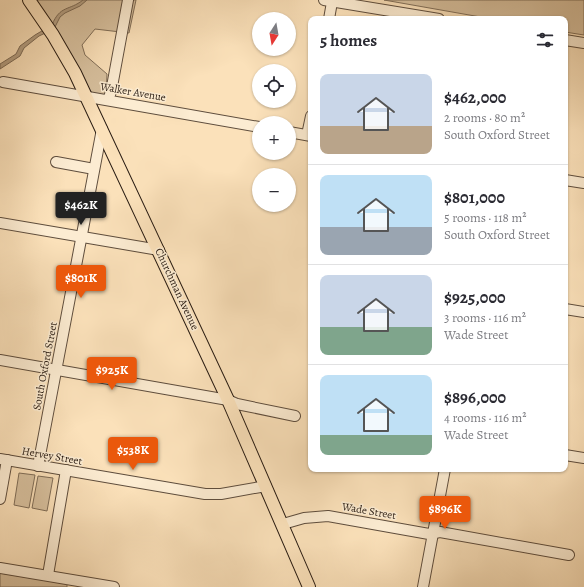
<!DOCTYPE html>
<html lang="en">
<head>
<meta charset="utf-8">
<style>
  :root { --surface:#fff; --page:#f7f7f7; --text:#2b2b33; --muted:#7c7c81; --line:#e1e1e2; --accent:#ea580c }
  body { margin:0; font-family:Alegreya,serif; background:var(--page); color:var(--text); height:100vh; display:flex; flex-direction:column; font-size:15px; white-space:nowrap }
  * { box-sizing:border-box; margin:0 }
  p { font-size:13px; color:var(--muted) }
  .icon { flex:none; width:22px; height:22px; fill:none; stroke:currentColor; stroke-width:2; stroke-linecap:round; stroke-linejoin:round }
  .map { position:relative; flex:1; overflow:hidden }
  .side { position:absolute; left:308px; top:16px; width:260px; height:456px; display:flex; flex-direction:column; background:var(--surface); border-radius:8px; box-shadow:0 1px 3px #0004 }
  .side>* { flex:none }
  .needle { width:26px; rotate:191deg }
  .tools { position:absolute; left:252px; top:12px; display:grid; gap:8px }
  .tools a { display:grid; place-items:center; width:44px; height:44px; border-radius:50%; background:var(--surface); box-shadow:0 1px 3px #0004; font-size:20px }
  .price { position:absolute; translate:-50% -34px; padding:0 9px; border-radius:4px; background:var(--accent); color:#fff; font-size:13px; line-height:26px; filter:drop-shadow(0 1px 2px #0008) }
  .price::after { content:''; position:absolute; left:50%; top:24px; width:12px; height:9px; margin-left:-6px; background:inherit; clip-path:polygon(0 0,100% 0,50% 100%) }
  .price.active { background:#222; color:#fff }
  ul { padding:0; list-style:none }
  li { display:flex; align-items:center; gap:12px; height:100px; padding:0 12px }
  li+li { border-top:1px solid var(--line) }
  li span { display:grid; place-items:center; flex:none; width:112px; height:80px; border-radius:8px; color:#555 }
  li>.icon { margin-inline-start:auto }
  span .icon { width:48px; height:48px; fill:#fffc; stroke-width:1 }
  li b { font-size:17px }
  h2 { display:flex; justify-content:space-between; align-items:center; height:48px; padding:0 12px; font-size:17px }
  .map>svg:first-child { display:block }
  .green { fill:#d7c09e; stroke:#806e58 }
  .water { fill:#b49e81; stroke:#7c6a55 }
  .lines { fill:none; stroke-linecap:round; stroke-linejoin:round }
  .minor-casing { stroke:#5e4d3d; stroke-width:12 }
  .major-casing { stroke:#291c13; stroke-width:14 }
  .minor { stroke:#fcecd2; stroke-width:10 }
  .major { stroke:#fbe1ba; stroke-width:12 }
  .labels { text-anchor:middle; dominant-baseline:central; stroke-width:3; stroke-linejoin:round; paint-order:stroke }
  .street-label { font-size:11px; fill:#291c13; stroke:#fcecd2 }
</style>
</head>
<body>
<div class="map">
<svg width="584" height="587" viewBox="0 0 584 587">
  <rect width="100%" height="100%" fill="#fbe1ba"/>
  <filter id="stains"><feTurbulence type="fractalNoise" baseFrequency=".005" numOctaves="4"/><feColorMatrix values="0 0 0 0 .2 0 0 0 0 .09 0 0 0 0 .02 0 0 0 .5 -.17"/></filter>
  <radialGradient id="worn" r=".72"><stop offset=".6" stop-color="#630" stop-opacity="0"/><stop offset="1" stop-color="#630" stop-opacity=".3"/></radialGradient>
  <!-- green -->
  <g class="green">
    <path d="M 34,0 L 136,0 L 129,33 L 95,29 L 82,45 L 85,55 L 107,74 L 106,96 L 90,93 Z"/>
    <path d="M 384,0 L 584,0 L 584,35 L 565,32 L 565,19 L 492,19 Z"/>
    <path d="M 19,473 L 35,475 L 29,508 L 14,505 Z"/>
    <path d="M 38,476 L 53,478 L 47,511 L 32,508 Z"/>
    <path d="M 0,573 L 67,584 L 67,587 L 0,587 Z"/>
  </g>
  <!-- water -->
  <path class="water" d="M 83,0 L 87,0 L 80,6 L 65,13 L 60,17 L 54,29 L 39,36 L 24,48 L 20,56 L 0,69 L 0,64 L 16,54 L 20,46 L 35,35 L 52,25 C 60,5 69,11 83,0 Z"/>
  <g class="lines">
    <defs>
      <g id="minor">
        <path d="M 324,0 L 439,19"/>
        <path d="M 329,19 L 332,2"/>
        <path d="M 565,40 L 584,43"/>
        <path d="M 3,82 L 259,127"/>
        <path d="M 108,100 L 111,92 L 128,0"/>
        <path d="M 289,132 L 311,136"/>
        <path d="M 307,135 L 311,116"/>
        <path d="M 56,162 L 94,169"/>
        <path d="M 565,180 L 584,183"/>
        <path d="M 0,223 L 159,250"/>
        <path d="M 565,309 L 584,312"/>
        <path d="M 0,360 L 228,400 L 237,404 L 295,416"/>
        <path d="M 565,455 L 584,458"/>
        <path d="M 0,459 L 205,494 L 221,494 L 266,486"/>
        <path d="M 38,466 L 102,129"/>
        <path d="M 0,499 L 7,460"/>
        <path d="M 283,524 L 304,518 L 328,516 L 429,534 L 440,532 L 569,555"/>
        <path d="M 0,568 L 114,587"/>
        <path d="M 48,575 L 66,470"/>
        <path d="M 423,587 L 445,469"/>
      </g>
      <path id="major" d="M 29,0 L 53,35 L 75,73 L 228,400 L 309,587"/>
    </defs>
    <!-- minor casing -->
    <use href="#minor" class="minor-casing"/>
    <!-- major casing -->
    <use href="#major" class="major-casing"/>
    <!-- minor -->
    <use href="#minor" class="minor"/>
    <!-- major -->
    <use href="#major" class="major"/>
  </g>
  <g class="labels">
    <!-- street labels -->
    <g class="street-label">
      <text transform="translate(133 92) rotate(10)">Walker Avenue</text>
      <text transform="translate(177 289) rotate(65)">Churchman Avenue</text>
      <text transform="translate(45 366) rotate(-79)">South Oxford Street</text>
      <text transform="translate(52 456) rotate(10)">Hervey Street</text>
      <text transform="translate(369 511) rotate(10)">Wade Street</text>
    </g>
  </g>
  <rect width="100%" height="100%" filter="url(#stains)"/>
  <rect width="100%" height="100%" fill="url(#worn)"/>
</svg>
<div class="tools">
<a><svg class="needle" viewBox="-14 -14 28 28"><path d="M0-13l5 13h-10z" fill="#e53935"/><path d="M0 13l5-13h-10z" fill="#7c7c81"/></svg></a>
<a><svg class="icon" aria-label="locate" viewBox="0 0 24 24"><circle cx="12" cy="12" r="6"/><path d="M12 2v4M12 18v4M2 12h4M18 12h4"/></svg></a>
<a>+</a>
<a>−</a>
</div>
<b class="price active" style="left:81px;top:226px">$462K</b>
<b class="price" style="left:81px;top:299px">$801K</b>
<b class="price" style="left:112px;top:391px">$925K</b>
<b class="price" style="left:133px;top:471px">$538K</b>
<b class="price" style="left:445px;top:530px">$896K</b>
<section class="side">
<h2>5 homes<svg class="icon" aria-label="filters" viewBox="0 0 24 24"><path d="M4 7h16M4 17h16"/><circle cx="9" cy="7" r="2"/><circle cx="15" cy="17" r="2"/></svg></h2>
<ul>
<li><span style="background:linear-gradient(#c9d6e8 65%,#b9a48a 0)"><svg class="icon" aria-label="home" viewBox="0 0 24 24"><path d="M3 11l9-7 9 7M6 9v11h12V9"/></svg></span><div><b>$462,000</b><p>2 rooms · 80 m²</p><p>South Oxford Street</p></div></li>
<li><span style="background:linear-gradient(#bfe0f5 65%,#9aa5b1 0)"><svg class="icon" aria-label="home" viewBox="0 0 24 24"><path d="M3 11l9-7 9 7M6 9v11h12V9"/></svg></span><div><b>$801,000</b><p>5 rooms · 118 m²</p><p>South Oxford Street</p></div></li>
<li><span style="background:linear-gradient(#c9d6e8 65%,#7fa58c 0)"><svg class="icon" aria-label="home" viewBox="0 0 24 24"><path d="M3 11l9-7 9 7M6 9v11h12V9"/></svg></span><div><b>$925,000</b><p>3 rooms · 116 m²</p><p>Wade Street</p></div></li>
<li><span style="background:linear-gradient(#bfe0f5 75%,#7fa58c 0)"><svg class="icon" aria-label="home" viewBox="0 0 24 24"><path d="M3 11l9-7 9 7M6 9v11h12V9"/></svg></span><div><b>$896,000</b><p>4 rooms · 116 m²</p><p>Wade Street</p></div></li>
</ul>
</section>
</div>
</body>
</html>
